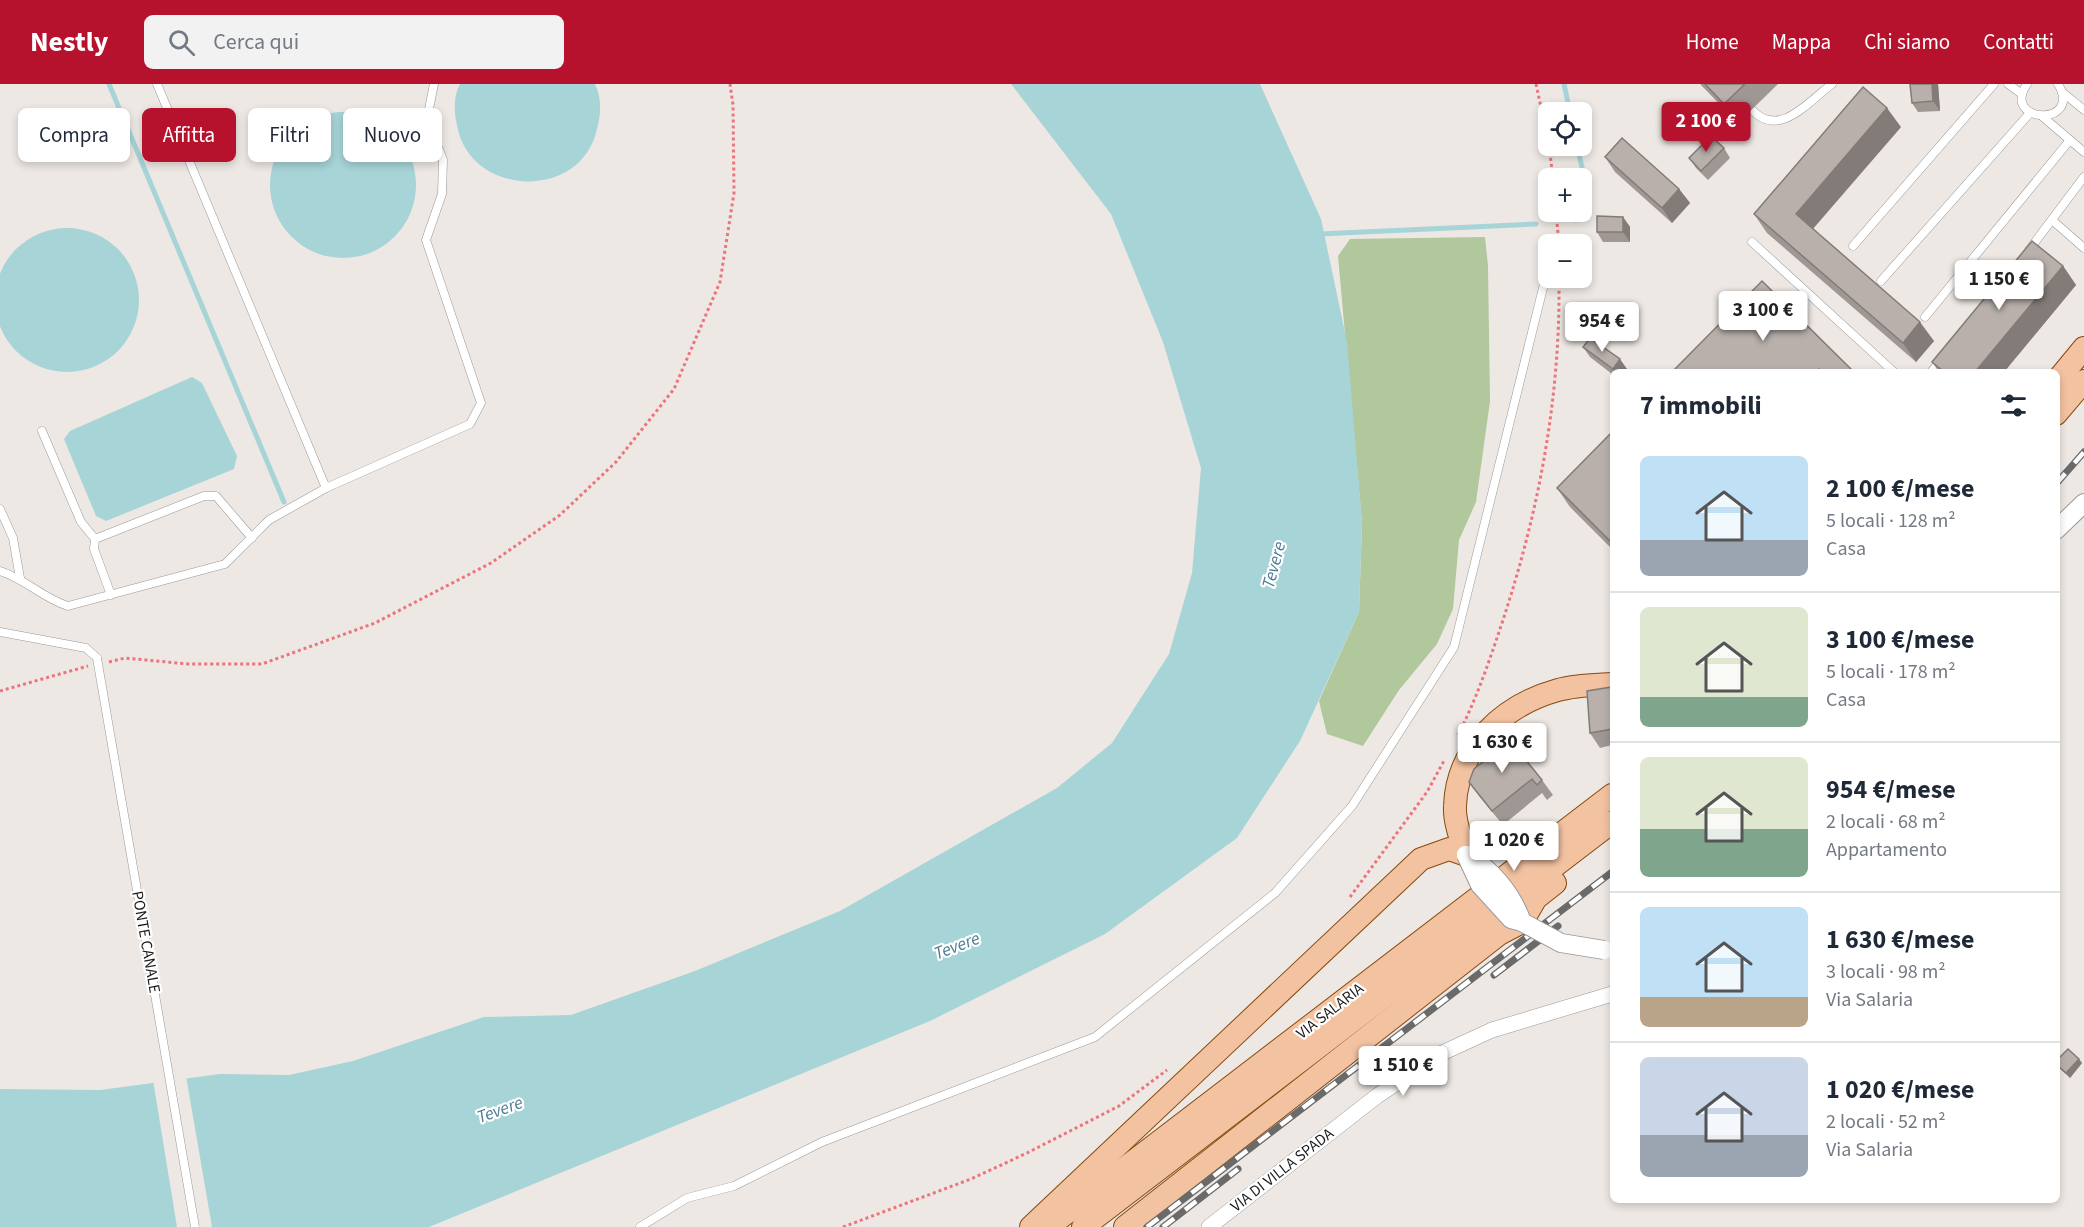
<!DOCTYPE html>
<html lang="it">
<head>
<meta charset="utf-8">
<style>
  :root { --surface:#fff; --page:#f2f2f3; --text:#1f2937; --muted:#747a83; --line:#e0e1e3; --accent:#b6122e }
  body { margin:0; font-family:"Source Sans 3",sans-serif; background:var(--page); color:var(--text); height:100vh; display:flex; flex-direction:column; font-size:22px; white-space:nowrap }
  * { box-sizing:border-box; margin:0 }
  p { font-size:20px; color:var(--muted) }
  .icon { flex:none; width:33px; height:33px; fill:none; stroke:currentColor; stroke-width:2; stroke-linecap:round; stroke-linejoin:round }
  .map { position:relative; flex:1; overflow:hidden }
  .details { position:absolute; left:1610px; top:285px; width:450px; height:834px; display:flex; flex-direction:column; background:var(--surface); border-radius:9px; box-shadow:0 3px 9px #0003 }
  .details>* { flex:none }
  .hud { position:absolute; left:18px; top:24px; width:570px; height:54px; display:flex; gap:12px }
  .controls { position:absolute; left:1538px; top:18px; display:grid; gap:12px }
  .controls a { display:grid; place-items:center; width:54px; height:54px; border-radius:9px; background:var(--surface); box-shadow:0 3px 9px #0003; font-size:30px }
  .price { position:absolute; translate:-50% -51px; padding:0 14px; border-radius:6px; background:#fff; color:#222; font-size:20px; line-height:39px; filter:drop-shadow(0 2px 3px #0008) }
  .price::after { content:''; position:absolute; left:50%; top:36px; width:18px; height:14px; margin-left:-9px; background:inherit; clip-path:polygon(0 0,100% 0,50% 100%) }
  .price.selected { background:var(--accent); color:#fff }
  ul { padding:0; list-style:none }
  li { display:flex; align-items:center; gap:18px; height:150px; padding:0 30px }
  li+li { border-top:2px solid var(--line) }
  li span { display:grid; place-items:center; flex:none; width:168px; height:120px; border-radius:9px; color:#555 }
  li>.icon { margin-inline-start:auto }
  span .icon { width:72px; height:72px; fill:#fffc; stroke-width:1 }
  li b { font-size:26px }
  h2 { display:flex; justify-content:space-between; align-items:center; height:72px; padding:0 30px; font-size:26px }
  .tag { padding:0 21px; border-radius:9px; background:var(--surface); box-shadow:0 3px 9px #0003; font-size:21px; line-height:54px }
  .tag.selected { background:var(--accent); color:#fff }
  header { display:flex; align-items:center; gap:36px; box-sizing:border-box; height:84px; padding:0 30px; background:var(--accent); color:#fff }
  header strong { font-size:28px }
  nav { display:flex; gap:33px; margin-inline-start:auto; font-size:21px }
  .search { width:420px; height:54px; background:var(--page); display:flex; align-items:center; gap:15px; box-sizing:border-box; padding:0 21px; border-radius:9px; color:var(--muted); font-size:22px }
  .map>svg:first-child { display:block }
  .forest { fill:#b0c89b }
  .water { fill:#a7d4d7 }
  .pier { fill:#ede8e3 }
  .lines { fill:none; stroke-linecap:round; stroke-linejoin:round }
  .stream { stroke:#a7d4d7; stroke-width:5 }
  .service-casing { stroke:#999; stroke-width:9 }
  .minor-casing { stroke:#999; stroke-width:16 }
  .tertiary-casing { stroke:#999; stroke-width:20 }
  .primary-casing { stroke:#874a0d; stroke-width:24 }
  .path { stroke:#ed747c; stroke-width:3; stroke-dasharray:3 3; stroke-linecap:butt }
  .service { stroke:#fff; stroke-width:8 }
  .minor { stroke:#fff; stroke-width:15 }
  .tertiary { stroke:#fff; stroke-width:18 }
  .primary { stroke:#f3c2a1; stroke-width:22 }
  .rail-casing { stroke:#6a6a6a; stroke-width:7 }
  .rail { stroke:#fff; stroke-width:4.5; stroke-dasharray:14; stroke-linecap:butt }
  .service-bridge-casing { stroke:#999; stroke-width:9; stroke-linecap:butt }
  .tertiary-bridge-casing { stroke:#999; stroke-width:20; stroke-linecap:butt }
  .service-bridge { stroke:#fff; stroke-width:8 }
  .tertiary-bridge { stroke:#fff; stroke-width:18 }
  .wall { fill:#9f9794 }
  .shaded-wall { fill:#827b78 }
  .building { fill:#b9b0ac; stroke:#827b78; stroke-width:1.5 }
  .labels { text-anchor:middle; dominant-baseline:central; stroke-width:4.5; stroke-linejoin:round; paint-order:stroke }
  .street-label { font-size:16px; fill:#1c1c1c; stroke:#fff }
  .water-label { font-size:18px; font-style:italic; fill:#4c7c94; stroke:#fff }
</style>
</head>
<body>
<header>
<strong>Nestly</strong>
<div class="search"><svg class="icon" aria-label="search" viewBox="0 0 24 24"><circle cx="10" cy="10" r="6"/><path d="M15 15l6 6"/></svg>Cerca qui</div>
<nav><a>Home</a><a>Mappa</a><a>Chi siamo</a><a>Contatti</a></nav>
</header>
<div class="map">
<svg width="2084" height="1143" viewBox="0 0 2084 1143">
  <rect width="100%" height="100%" fill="#ede8e3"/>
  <!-- forest -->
  <path class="forest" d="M 1485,153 L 1488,182 L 1490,317 L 1476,418 L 1459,456 L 1453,525 L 1437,560 L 1399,606 L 1363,662 L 1327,650 L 1319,617 L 1359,528 L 1362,439 L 1338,172 L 1350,155 Z"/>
  <!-- water -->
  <g class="water">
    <path d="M 460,0 L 595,0 C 602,14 601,31 597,45 C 581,118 469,113 457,41 C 454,28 453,13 460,0 Z"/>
    <path d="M 1011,0 L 1260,0 L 1321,135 L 1347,258 L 1362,439 L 1359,528 L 1300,657 L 1237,754 L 1105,850 L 930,937 L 429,1143 L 0,1143 L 0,1005 L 100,1006 L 220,990 L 289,991 L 353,977 L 484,933 L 571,931 L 695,887 L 840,827 L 1057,704 L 1112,659 L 1169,570 L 1192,489 L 1201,384 L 1163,258 L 1111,130 Z"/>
    <circle cx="343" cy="101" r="73"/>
    <circle cx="67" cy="216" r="72"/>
    <path d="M 192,293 L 202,299 L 237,372 L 234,385 L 106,437 L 96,432 L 64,355 L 70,347 Z"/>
  </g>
  <!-- pier -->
  <path class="pier" d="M 186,992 L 212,1143 L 177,1143 L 153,996 Z"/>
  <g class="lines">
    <!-- stream -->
    <g class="stream">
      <path d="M 109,0 L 284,418"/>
      <path d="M 1564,0 L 1570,28"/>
      <path d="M 1576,136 L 1584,131 L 1589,113 L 1577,62"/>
      <path d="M 1319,150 L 1536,140"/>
    </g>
    <defs>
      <g id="service">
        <path d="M 157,0 L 326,404 L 470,340 L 481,319 L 426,156 L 442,110 L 443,76 L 427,35 L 434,0"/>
        <path d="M 2008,0 L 2022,10"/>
        <path d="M 2027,0 C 2000,40 2084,43 2058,0"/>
        <path d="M 2062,8 L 2084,26"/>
        <path d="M 1752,26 C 1779,55 1808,18 1832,0"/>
        <path d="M 2043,33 L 2084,68"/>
        <path d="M 2052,136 L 2084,164"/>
        <path d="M 1752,158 L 1894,288"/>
        <path d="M 1853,162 L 1994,0"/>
        <path d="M 2029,166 L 2084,93"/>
        <path d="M 1881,197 L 2030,29"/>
        <path d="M 1925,233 L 2070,56"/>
        <path d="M 1931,288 L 1941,276"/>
        <path d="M 42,347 L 81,438 L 95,455"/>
        <path d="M 0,425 L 13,454 L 20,494"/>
        <path d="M 0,487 C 26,495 42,514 68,522 L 225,480 L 269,436 L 326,404"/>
        <path d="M 111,511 L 94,465 L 95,455 L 204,412 L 216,412 L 252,454"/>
        <path d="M 0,548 L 86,564 L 97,574"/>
        <path d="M 640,1143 L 687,1114 L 734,1102 L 822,1058 L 1095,953 L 1275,809 L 1352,722 L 1454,563 L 1543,204 L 1548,193"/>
      </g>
      <path id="minor" d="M 1209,1143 L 1377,1012 L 1442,969 L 1492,946 L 1612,910"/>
      <path id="tertiary" d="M 2056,446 L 2084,419"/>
      <g id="primary">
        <path d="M 2056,298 L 2084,264"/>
        <path d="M 2056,330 L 2084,297"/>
        <path d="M 1466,771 C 1461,756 1454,737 1455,722 C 1457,663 1504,621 1558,606 C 1575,601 1594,601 1612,600"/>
        <path d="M 1031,1143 L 1421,775 L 1449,765 L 1466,771"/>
        <path d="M 1048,1143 L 1612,711"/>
        <path d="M 1083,1143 L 1612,738"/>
        <path d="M 1125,1143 L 1499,850 L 1522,838 L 1536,814 L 1555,799"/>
      </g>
    </defs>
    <!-- service casing -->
    <use href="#service" class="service-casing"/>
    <!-- minor casing -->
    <use href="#minor" class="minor-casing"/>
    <!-- tertiary casing -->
    <use href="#tertiary" class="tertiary-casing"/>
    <!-- primary casing -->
    <use href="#primary" class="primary-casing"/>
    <!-- path -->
    <g class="path">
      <path d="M 1536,0 L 1548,56"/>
      <path d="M 1549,62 L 1553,94"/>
      <path d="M 1556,128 L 1559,160"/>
      <path d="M 109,578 L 125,574 L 188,580 L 262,580 L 375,539 L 491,479 L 560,431 L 616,378 L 674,305 L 720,198 L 734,109 L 733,21 L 730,0"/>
      <path d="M 0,607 L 88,582"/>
      <path d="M 1458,651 C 1477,614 1490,575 1503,536 C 1539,426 1560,315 1559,199"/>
      <path d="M 1350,813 L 1427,708 L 1445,675"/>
      <path d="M 843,1143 L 971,1095 L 1027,1069 L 1119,1022 L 1167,986"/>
    </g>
    <!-- service -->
    <use href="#service" class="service"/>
    <!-- minor -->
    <use href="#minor" class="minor"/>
    <!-- tertiary -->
    <use href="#tertiary" class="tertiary"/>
    <!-- primary -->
    <use href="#primary" class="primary"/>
    <defs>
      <g id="rail">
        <path d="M 2056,400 L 2084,368"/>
        <path d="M 1494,891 L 1558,842"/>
        <path d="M 1147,1143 L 1612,788"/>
        <path d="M 1163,1143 L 1238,1085"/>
      </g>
    </defs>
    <!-- rail casing -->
    <use href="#rail" class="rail-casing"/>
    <!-- rail -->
    <use href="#rail" class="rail"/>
    <defs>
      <path id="service-bridge" d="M 97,574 L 195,1143"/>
      <g id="tertiary-bridge">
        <path d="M 1466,771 L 1480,801 L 1511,835 L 1522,838 L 1561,859 L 1604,866"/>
        <path d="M 1466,771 C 1492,785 1512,810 1522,838"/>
      </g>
    </defs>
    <!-- service-bridge casing -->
    <use href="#service-bridge" class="service-bridge-casing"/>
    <!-- tertiary-bridge casing -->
    <use href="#tertiary-bridge" class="tertiary-bridge-casing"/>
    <!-- service-bridge -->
    <use href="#service-bridge" class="service-bridge"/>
    <!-- tertiary-bridge -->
    <use href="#tertiary-bridge" class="tertiary-bridge"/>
  </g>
  <!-- wall -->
  <g class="wall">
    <path d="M 1700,0 L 1778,0 L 1738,39 Z"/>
    <path d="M 1910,0 L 1938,0 L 1940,27 L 1918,28 L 1912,19 Z"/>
    <path d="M 1901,43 L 1813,145 L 1934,257 L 1916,278 L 1767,149 L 1754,130 Z"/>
    <path d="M 1724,64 L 1730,74 L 1708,96 L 1696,84 L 1689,74 Z"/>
    <path d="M 1605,73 L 1679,105 L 1690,119 L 1672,139 L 1615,88 Z"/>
    <path d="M 1623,133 L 1630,143 L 1630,158 L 1603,158 L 1597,148 Z"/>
    <path d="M 2063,182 L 2076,201 L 2004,288 L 1939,288 L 1932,278 Z"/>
    <path d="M 1583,263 L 1627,285 L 1625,288 L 1612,288 L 1612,290 L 1590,273 Z"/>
    <path d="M 1612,348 L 1612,465 L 1570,423 L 1557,404 Z"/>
    <path d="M 1612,603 L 1612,661 L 1600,664 L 1590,649 Z"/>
    <path d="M 1493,660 L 1542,696 L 1553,711 L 1547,716 L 1542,709 L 1503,741 L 1479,712 L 1469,698 L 1498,666 Z"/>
    <path d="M 2056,977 L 2082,979 L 2070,994 L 2059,984 L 2056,981 Z"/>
  </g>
  <!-- shaded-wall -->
  <g class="shaded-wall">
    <path d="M 1932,0 L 1938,0 L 1940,27 L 1933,17 Z"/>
    <path d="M 1887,24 L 1901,43 L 1809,149 L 1796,130 Z"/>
    <path d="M 1679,105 L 1690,119 L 1672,139 L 1662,124 Z"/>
    <path d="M 1623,133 L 1630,143 L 1630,158 L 1623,148 Z"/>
    <path d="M 2063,182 L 2076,201 L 2004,288 L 1975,288 Z"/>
    <path d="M 1920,238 L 1934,257 L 1916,278 L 1903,259 Z"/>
    <path d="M 1620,275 L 1627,285 L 1625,288 L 1615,288 L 1613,285 Z"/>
    <path d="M 2079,975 L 2082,979 L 2070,994 L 2066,989 Z"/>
  </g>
  <!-- building -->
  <g class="building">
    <path d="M 1705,0 L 1745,0 L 1724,20 Z"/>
    <path d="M 1910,0 L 1932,0 L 1933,17 L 1912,19 Z"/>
    <path d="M 1863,3 L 1887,24 L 1796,130 L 1920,238 L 1903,259 L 1754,130 Z"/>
    <path d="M 1711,52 L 1724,64 L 1701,87 L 1689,74 Z"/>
    <path d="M 1622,54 L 1679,105 L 1662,124 L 1605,73 Z"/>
    <path d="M 1597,132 L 1623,133 L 1623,148 L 1597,148 Z"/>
    <path d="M 2032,157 L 2063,182 L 1975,288 L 1944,288 L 1932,278 Z"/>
    <path d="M 1762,197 L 1854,288 L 1822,288 L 1819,285 L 1816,288 L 1672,288 Z"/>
    <path d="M 1590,254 L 1620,275 L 1613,285 L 1583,263 Z"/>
    <path d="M 1612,348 L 1612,459 L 1557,404 Z"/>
    <path d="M 1612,603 L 1612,645 L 1590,649 L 1587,607 Z"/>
    <path d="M 1505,650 L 1542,696 L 1537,701 L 1532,695 L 1492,727 L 1469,698 L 1474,685 L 1498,665 L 1493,660 Z"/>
    <path d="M 2068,965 L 2079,975 L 2066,989 L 2056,980 L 2056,977 Z"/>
  </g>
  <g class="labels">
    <!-- street labels -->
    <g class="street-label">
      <text transform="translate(146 858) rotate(80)">PONTE CANALE</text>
      <text transform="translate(1330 927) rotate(-38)">VIA SALARIA</text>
      <text transform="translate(1282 1086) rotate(-38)">VIA DI VILLA SPADA</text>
    </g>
    <!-- water labels -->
    <g class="water-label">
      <text transform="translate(1274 481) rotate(-75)">Tevere</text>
      <text transform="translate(957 862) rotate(-21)">Tevere</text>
      <text transform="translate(500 1026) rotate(-20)">Tevere</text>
    </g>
  </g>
</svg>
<div class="controls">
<a><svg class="icon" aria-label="locate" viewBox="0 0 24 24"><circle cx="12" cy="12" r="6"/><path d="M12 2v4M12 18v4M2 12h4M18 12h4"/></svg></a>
<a>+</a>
<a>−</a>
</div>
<b class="price selected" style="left:1706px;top:69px">2 100 €</b>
<b class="price" style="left:1999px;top:227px">1 150 €</b>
<b class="price" style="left:1763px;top:258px">3 100 €</b>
<b class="price" style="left:1602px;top:269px">954 €</b>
<b class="price" style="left:1502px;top:690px">1 630 €</b>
<b class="price" style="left:1514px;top:788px">1 020 €</b>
<b class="price" style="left:1403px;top:1013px">1 510 €</b>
<div class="hud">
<a class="tag">Compra</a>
<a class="tag selected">Affitta</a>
<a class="tag">Filtri</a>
<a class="tag">Nuovo</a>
</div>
<section class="details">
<h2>7 immobili<svg class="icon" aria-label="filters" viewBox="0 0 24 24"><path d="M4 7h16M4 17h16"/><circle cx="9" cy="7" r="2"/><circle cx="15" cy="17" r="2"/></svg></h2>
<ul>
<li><span style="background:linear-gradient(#bfe0f5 70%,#9aa5b1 0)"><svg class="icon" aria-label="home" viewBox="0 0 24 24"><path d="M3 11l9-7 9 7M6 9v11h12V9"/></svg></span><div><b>2 100 €/mese</b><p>5 locali · 128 m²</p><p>Casa</p></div></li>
<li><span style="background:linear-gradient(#dfe7d0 75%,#7fa58c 0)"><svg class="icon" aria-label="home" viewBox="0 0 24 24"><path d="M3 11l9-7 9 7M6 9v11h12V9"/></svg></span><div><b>3 100 €/mese</b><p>5 locali · 178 m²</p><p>Casa</p></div></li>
<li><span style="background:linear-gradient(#dfe7d0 60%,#7fa58c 0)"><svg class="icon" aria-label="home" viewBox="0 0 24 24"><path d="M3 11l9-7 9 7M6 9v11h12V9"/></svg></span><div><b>954 €/mese</b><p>2 locali · 68 m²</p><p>Appartamento</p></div></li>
<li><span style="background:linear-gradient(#bfe0f5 75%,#b9a48a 0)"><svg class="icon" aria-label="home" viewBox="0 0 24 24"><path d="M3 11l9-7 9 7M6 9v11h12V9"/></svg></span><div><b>1 630 €/mese</b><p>3 locali · 98 m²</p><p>Via Salaria</p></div></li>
<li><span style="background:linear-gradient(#c9d6e8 65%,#9aa5b1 0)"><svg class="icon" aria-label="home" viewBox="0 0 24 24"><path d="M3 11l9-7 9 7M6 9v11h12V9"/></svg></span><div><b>1 020 €/mese</b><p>2 locali · 52 m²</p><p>Via Salaria</p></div></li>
</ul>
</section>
</div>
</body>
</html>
